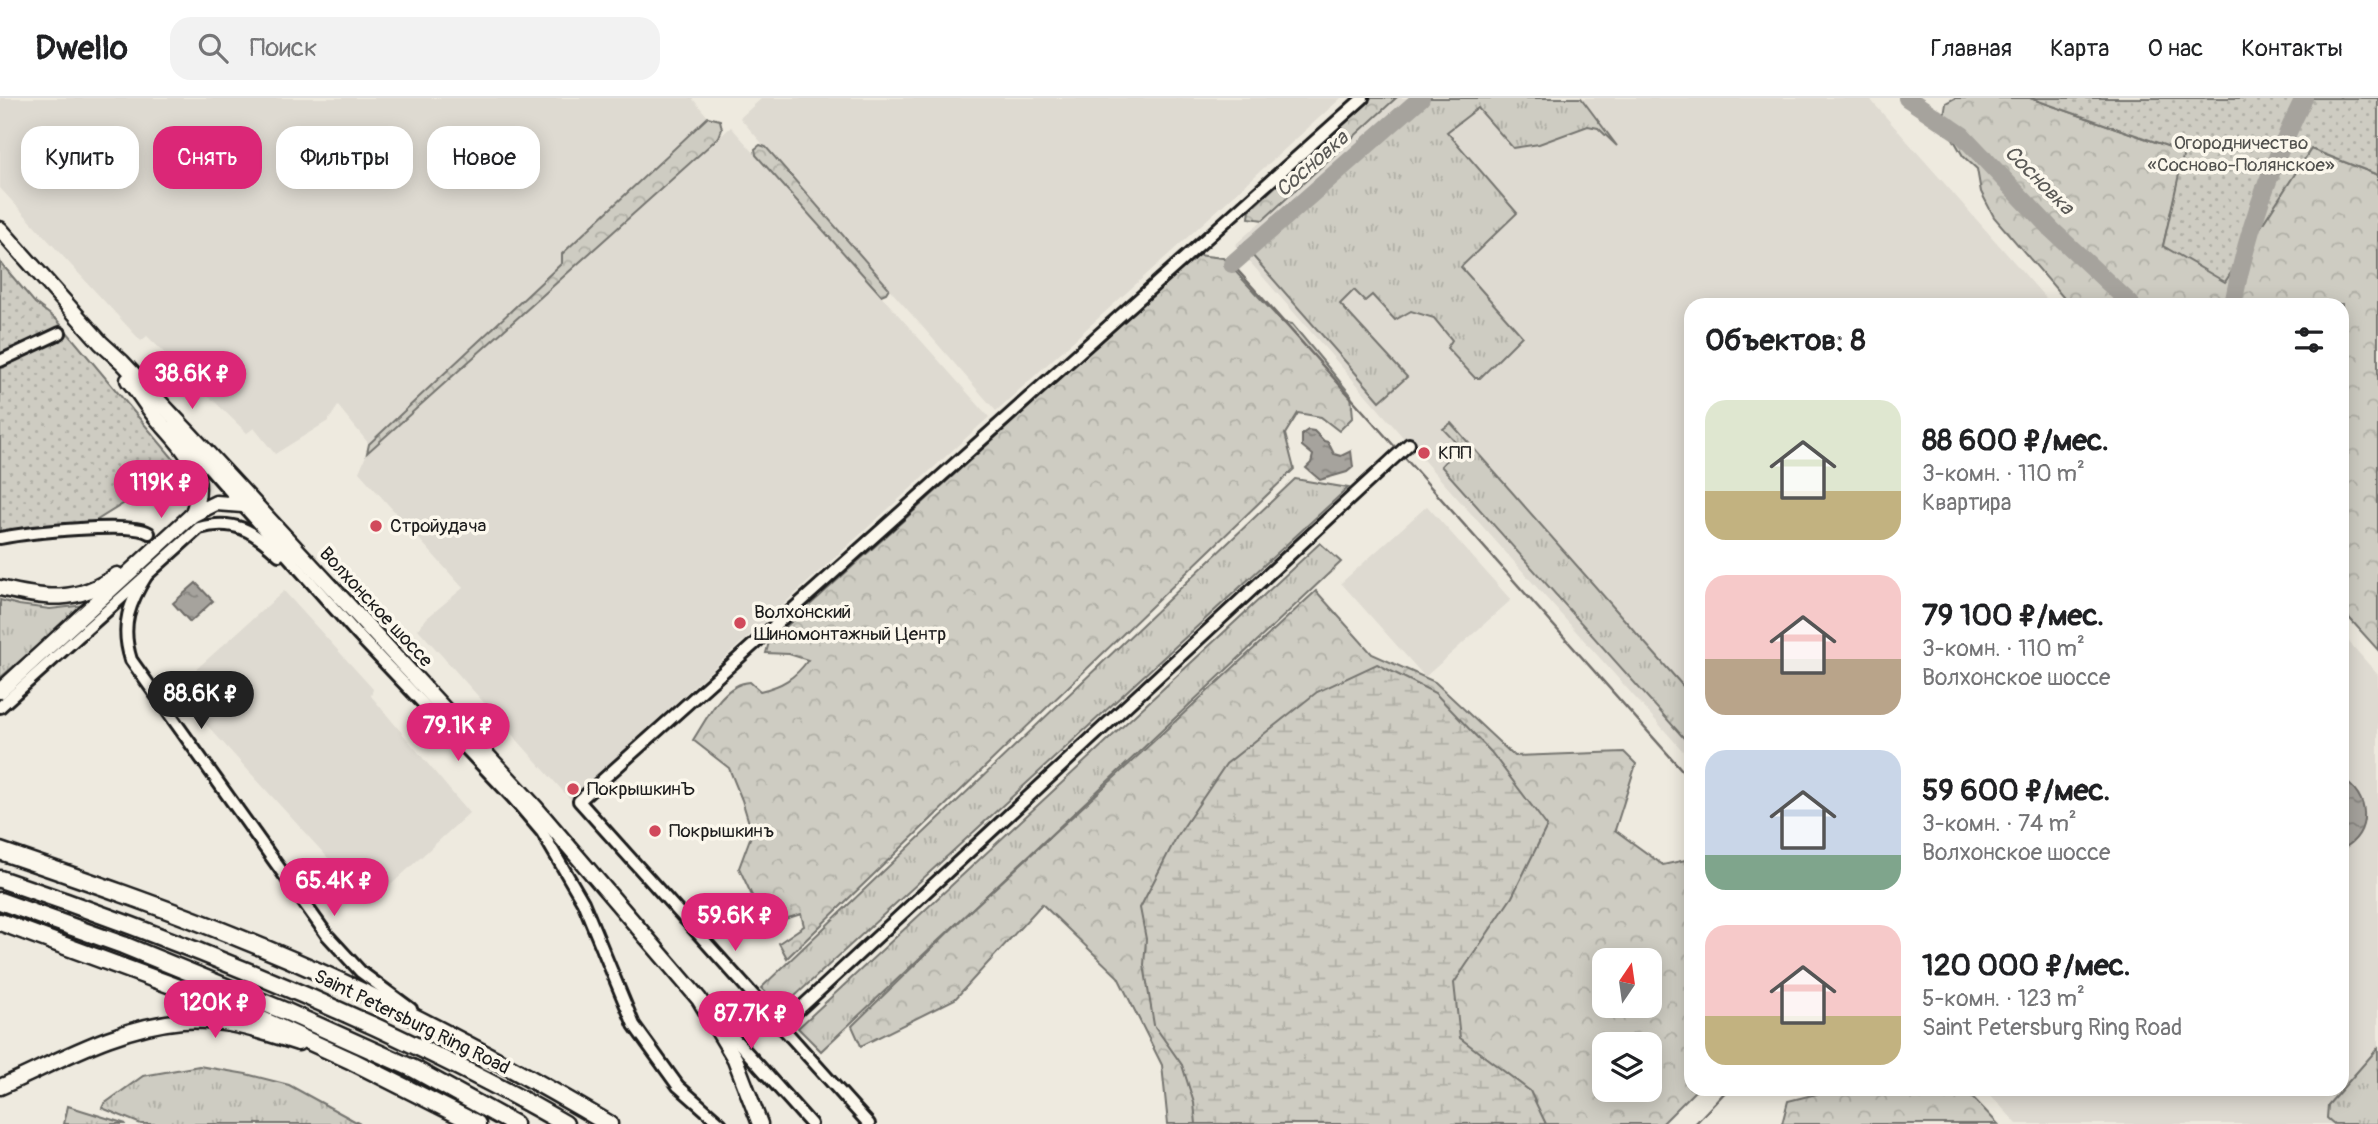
<!DOCTYPE html>
<html lang="ru">
<head>
<meta charset="utf-8">
<style>
  :root { --surface:#fff; --page:#f2f2f2; --text:#202124; --muted:#757577; --line:#e0e0e0; --accent:#db2777 }
  body { margin:0; font-family:Pangolin,sans-serif; background:var(--page); color:var(--text); height:100vh; display:flex; flex-direction:column; font-size:26px; white-space:nowrap }
  * { box-sizing:border-box; margin:0 }
  p { font-size:23px; color:var(--muted) }
  .icon { flex:none; width:38px; height:38px; fill:none; stroke:currentColor; stroke-width:2; stroke-linecap:round; stroke-linejoin:round }
  .map { position:relative; flex:1; overflow:hidden }
  .side { position:absolute; left:1684px; top:200px; width:665px; height:798px; display:flex; flex-direction:column; background:var(--surface); border-radius:21px; box-shadow:0 4px 18px #0003 }
  .side>* { flex:none }
  .hud { position:absolute; left:21px; top:28px; width:665px; height:63px; display:flex; gap:14px }
  .needle { width:46px; rotate:13deg }
  .controls { position:absolute; left:1592px; top:850px; display:grid; gap:14px }
  .controls a { display:grid; place-items:center; width:70px; height:70px; border-radius:14px; background:var(--surface); box-shadow:0 4px 18px #0003; font-size:35px }
  .price { position:absolute; translate:-50% -60px; padding:0 16px; border-radius:24px; background:var(--accent); color:#fff; font-size:23px; line-height:46px; filter:drop-shadow(0 2px 4px #0008) }
  .price::after { content:''; position:absolute; left:50%; top:42px; width:21px; height:16px; margin-left:-10px; background:inherit; clip-path:polygon(0 0,100% 0,50% 100%) }
  .price.current { background:#222; color:#fff }
  ul { padding:0; list-style:none }
  li { display:flex; align-items:center; gap:21px; height:175px; padding:0 21px }
  li span { display:grid; place-items:center; flex:none; width:196px; height:140px; border-radius:21px; color:#555 }
  li>.icon { margin-inline-start:auto }
  span .icon { width:84px; height:84px; fill:#fffc; stroke-width:1 }
  li b { font-size:30px }
  h2 { display:flex; justify-content:space-between; align-items:center; height:84px; padding:0 21px; font-size:30px }
  .pill { padding:0 24px; border-radius:21px; background:var(--surface); box-shadow:0 4px 18px #0003; font-size:24px; line-height:63px }
  .pill.current { background:var(--accent); color:#fff }
  header { display:flex; align-items:center; gap:42px; box-sizing:border-box; height:98px; padding:0 35px; background:var(--surface); border-bottom:2px solid var(--line) }
  header strong { font-size:33px }
  nav { display:flex; gap:38px; margin-inline-start:auto; font-size:24px }
  .search { width:490px; height:63px; background:var(--page); display:flex; align-items:center; gap:18px; box-sizing:border-box; padding:0 24px; border-radius:21px; color:var(--muted); font-size:26px }
  .map>svg:first-child { display:block }
  .built { fill:#dedad1 }
  .grass { fill:url(#grass-tufts); stroke:#75746f; stroke-width:2 }
  .forest { fill:url(#forest-crowns); stroke:#75746f; stroke-width:2; fill-rule:evenodd }
  .wetland { fill:url(#wetland-marsh); stroke:#75746f; stroke-width:2 }
  .park { fill:url(#park-dots); stroke:#75746f; stroke-width:2 }
  .water { fill:url(#water-ripples); stroke:#6f6d69; stroke-width:2 }
  .lines { fill:none; stroke-linecap:round; stroke-linejoin:round }
  .stream { stroke:#6f6d69; stroke-width:2.5 }
  .river { stroke:#a6a39d; stroke-width:18 }
  .minor-casing { stroke:#1c1c1c; stroke-width:16 }
  .major-casing { stroke:#1c1c1c; stroke-width:19 }
  .highway-casing { stroke:#1c1c1c; stroke-width:21 }
  .minor { stroke:#fbf7ec; stroke-width:10 }
  .major { stroke:#fbf7ec; stroke-width:14 }
  .highway { stroke:#fbf7ec; stroke-width:16 }
  .poi-dot { fill:#d1495b; stroke:#fbf7ec; stroke-width:2.5 }
  .labels { text-anchor:middle; dominant-baseline:central; stroke-width:7; stroke-linejoin:round; paint-order:stroke }
  .park-label { font-size:19px; fill:#51514e; stroke:#fbf7ec }
  .poi-label { font-size:19px; fill:#1c1c1c; stroke:#fbf7ec; text-anchor:start }
  .street-label { font-size:19px; fill:#1c1c1c; stroke:#fbf7ec }
  .water-label { font-size:21px; font-style:italic; fill:#5a5956; stroke:#fbf7ec }
</style>
</head>
<body>
<header>
<strong>Dwello</strong>
<div class="search"><svg class="icon" aria-label="search" viewBox="0 0 24 24"><circle cx="10" cy="10" r="6"/><path d="M15 15l6 6"/></svg>Поиск</div>
<nav><a>Главная</a><a>Карта</a><a>О нас</a><a>Контакты</a></nav>
</header>
<div class="map">
<svg width="2378" height="1026" viewBox="0 0 2378 1026">
  <defs>
    <pattern id="grass-tufts" width="24" height="20" patternUnits="userSpaceOnUse" patternTransform="scale(1.75)"><rect width="24" height="20" fill="#ceccc2"/><path d="M3 7l-1-3M5 7V3M7 7l1-3M15 17l-1-3M17 17v-4M19 17l1-3" fill="none" stroke="#b0afa6"/></pattern>
    <pattern id="forest-crowns" width="20" height="18" patternUnits="userSpaceOnUse" patternTransform="scale(1.75)"><rect width="20" height="18" fill="#ceccc2"/><path d="M2 6a3 3 0 1 1 6 0M12 15a3 3 0 1 1 6 0" fill="none" stroke="#b0afa6"/></pattern>
    <pattern id="wetland-marsh" width="20" height="14" patternUnits="userSpaceOnUse" patternTransform="scale(1.75)"><rect width="20" height="14" fill="#ceccc2"/><path d="M1 5h8M5 5V1M11 12h8M15 12V8" fill="none" stroke="#b0afa6"/></pattern>
    <pattern id="park-dots" width="8" height="8" patternUnits="userSpaceOnUse" patternTransform="scale(1.75)"><rect width="8" height="8" fill="#ceccc2"/><path d="M2 2h.1M6 6h.1" fill="none" stroke="#b0afa6" stroke-width="1.8" stroke-linecap="round"/></pattern>
    <pattern id="water-ripples" width="26" height="14" patternUnits="userSpaceOnUse" patternTransform="scale(1.75)"><rect width="26" height="14" fill="#a6a39d"/><path d="M2 4q2-2 4 0t4 0M15 11q2-2 4 0t4 0" fill="none" stroke="#86847f"/></pattern>
  </defs>
  <rect width="100%" height="100%" fill="#eeeadf"/>
  <filter id="ink" filterUnits="userSpaceOnUse"><feTurbulence type="fractalNoise" baseFrequency=".0143" numOctaves="2"/><feDisplacementMap in="SourceGraphic" scale="14" xChannelSelector="R" yChannelSelector="G"/><feConvolveMatrix kernelMatrix="1 2 1 2 8 2 1 2 1" color-interpolation-filters="sRGB"/></filter>
  <g filter="url(#ink)">
    <!-- built -->
    <g class="built">
      <path d="M 0,0 L 692,0 L 708,19 L 563,155 L 563,165 L 369,346 L 338,308 L 328,323 L 275,356 L 254,330 L 247,335 L 147,238 L 141,243 L 0,90 Z"/>
      <path d="M 762,0 L 1341,0 L 996,313 L 740,20 Z"/>
      <path d="M 1396,0 L 1869,0 L 2051,206 L 1690,206 L 1690,661 L 1409,346 L 1235,147 Z"/>
      <path d="M 731,29 L 989,319 L 570,701 L 418,531 L 427,520 L 463,490 L 359,374 L 367,355 Z"/>
      <path d="M 1427,408 L 1511,502 L 1425,579 L 1341,485 Z"/>
      <path d="M 284,493 L 373,591 L 371,598 L 469,715 L 370,806 L 174,591 Z"/>
      <path d="M 2342,536 L 2378,577 L 2378,1026 L 2017,1026 L 1985,991 L 2342,990 Z"/>
    </g>
    <!-- grass -->
    <g class="grass">
      <path d="M 1426,0 L 1581,0 L 1617,48 L 1598,30 L 1588,28 L 1539,46 L 1513,50 L 1478,10 L 1447,34 L 1517,115 L 1461,169 L 1522,238 L 1480,280 L 1475,280 L 1447,250 L 1452,242 L 1434,220 L 1411,213 L 1395,222 L 1372,197 L 1365,203 L 1354,192 L 1340,206 L 1407,279 L 1380,303 L 1251,156 Z"/>
      <path d="M 1451,325 L 1690,596 L 1690,647 L 1441,368 L 1459,348 L 1443,331 Z"/>
      <path d="M 1295,381 L 1348,390 L 782,910 L 761,890 Z"/>
      <path d="M 1320,445 L 1341,464 L 821,953 L 798,930 Z"/>
      <path d="M 0,502 L 19,507 L 50,511 L 85,507 L 0,580 Z"/>
      <path d="M 2378,950 L 2378,1026 L 2334,1026 L 2327,1020 L 2328,1007 Z"/>
      <path d="M 199,968 L 246,976 L 289,987 L 360,1026 L 141,1026 L 102,1010 L 104,1006 L 143,978 Z"/>
      <path d="M 68,1008 L 126,1026 L 64,1026 Z"/>
    </g>
    <!-- forest -->
    <g class="forest">
      <path d="M 1371,0 L 1396,0 L 1263,122 L 1249,120 L 1250,112 Z"/>
      <path d="M 1955,0 L 2030,0 L 2185,54 L 2163,148 L 2311,51 L 2378,77 L 2378,552 L 2342,512 L 2342,206 L 2069,206 L 1994,119 L 1981,94 L 1977,71 L 1963,58 L 1943,23 L 1946,5 Z"/>
      <path d="M 708,19 L 720,22 L 722,31 L 719,39 L 367,355 L 369,346 L 562,165 L 562,156 Z"/>
      <path d="M 760,47 L 766,49 L 889,190 L 886,195 L 881,197 L 756,57 L 755,51 Z"/>
      <path d="M 1197,157 L 1223,160 L 1282,224 L 1292,226 L 1351,297 L 1353,319 L 1339,333 L 1321,319 L 1298,315 L 1285,336 L 1294,371 L 787,860 L 779,845 L 804,828 L 801,816 L 769,826 L 754,802 L 739,770 L 752,735 L 742,702 L 729,670 L 693,642 C 706,622 723,585 750,584 L 760,593 C 782,588 795,580 808,562 L 789,556 L 766,555 L 769,544 Z"/>
      <path d="M 1316,493 L 1372,556 L 1435,584 L 1514,658 L 1624,654 L 1636,666 L 1615,732 L 1663,767 L 1690,761 L 1690,990 L 1697,991 L 1662,1026 L 1168,1026 L 1162,967 L 1118,879 L 1042,806 L 955,901 L 861,948 L 852,928 L 968,815 ZM 1605,863 L 1650,863 L 1650,908 L 1605,908 ZM 1605,947 L 1650,947 L 1650,992 L 1605,992 Z"/>
      <path d="M 1836,991 L 1965,991 L 1998,1026 L 1782,1026 L 1788,1003 Z"/>
    </g>
    <!-- wetland -->
    <path class="wetland" d="M 1377,566 L 1435,595 L 1491,654 L 1547,728 L 1512,799 L 1454,885 L 1460,940 L 1530,993 L 1546,1026 L 1196,1026 L 1194,1005 L 1182,967 L 1154,927 L 1144,867 L 1146,841 L 1140,810 L 1176,740 L 1226,666 L 1317,594 Z"/>
    <!-- park -->
    <g class="park">
      <path d="M 2030,0 L 2378,0 L 2378,77 L 2311,51 L 2225,184 L 2163,148 L 2184,54 Z"/>
      <path d="M 0,164 L 35,205 L 57,222 L 181,370 L 89,427 L 0,437 Z"/>
    </g>
    <!-- water -->
    <g class="water">
      <path d="M 1308,332 L 1314,333 L 1324,343 L 1328,344 L 1334,356 L 1341,358 L 1351,353 L 1353,369 L 1347,374 L 1320,382 L 1306,370 L 1311,365 L 1313,357 L 1302,348 L 1302,336 Z"/>
      <path d="M 196,485 L 213,503 L 190,524 L 173,505 Z"/>
      <path d="M 2342,681 C 2370,697 2373,736 2342,751 Z"/>
    </g>
    <g class="lines">
      <!-- stream -->
      <g class="stream">
        <path d="M 1232,166 L 1396,350"/>
        <path d="M 1404,359 L 1690,681"/>
        <path d="M 1695,1026 L 1729,990"/>
      </g>
      <!-- river -->
      <g class="river">
        <path d="M 1907,0 L 1962,37 L 2052,132 L 2131,206"/>
        <path d="M 1232,166 L 1421,0"/>
        <path d="M 2233,206 C 2246,135 2272,65 2304,0"/>
      </g>
      <defs>
        <g id="minor">
          <path d="M 0,263 L 60,235"/>
          <path d="M 172,328 L 357,536 L 513,700 L 542,734 L 583,804 L 634,927 L 678,988 L 721,1026"/>
          <path d="M 0,440 C 26,435 130,423 149,435"/>
          <path d="M 148,475 C 129,505 120,527 131,562 L 327,837 L 361,874 L 411,911"/>
          <path d="M 0,609 L 199,430 C 234,420 254,433 279,457"/>
          <path d="M 717,921 L 811,1026"/>
          <path d="M 780,929 L 1409,346"/>
          <path d="M 869,1026 L 579,703 L 1363,0"/>
        </g>
        <g id="major">
          <path d="M 0,131 L 101,245 L 122,264 L 189,335 L 535,709 L 699,901 L 735,961 L 760,1026"/>
          <path d="M 128,282 C 138,293 145,306 154,317 C 181,349 211,372 192,417"/>
          <path d="M 0,490 C 45,501 77,506 117,477"/>
          <path d="M 0,593 L 192,417 L 216,405 L 256,408"/>
          <path d="M 0,989 C 59,963 116,929 182,923 C 221,920 261,933 298,945"/>
        </g>
        <g id="highway">
          <path d="M 0,753 C 82,781 164,809 244,842 C 371,893 492,957 609,1026"/>
          <path d="M 0,781 C 128,824 253,873 376,929 C 440,959 504,990 565,1026"/>
          <path d="M 0,803 L 123,847 L 287,914 L 414,971 L 514,1026"/>
          <path d="M 0,824 L 247,915 L 352,963 L 477,1026"/>
        </g>
      </defs>
      <!-- minor casing -->
      <use href="#minor" class="minor-casing"/>
      <!-- major casing -->
      <use href="#major" class="major-casing"/>
      <!-- highway casing -->
      <use href="#highway" class="highway-casing"/>
      <!-- minor -->
      <use href="#minor" class="minor"/>
      <!-- major -->
      <use href="#major" class="major"/>
      <!-- highway -->
      <use href="#highway" class="highway"/>
    </g>
  </g>
  <!-- markers -->
  <g class="poi-dot">
    <circle cx="1424" cy="355" r="7"/>
    <circle cx="376" cy="428" r="7"/>
    <circle cx="740" cy="525" r="7"/>
    <circle cx="573" cy="691" r="7"/>
    <circle cx="655" cy="733" r="7"/>
  </g>
  <g class="labels">
    <!-- park labels -->
    <g class="park-label">
      <text x="2241" y="45">Огородничество<tspan x="2241" dy="22">«Сосново-Полянское»</tspan></text>
    </g>
    <!-- poi labels -->
    <g class="poi-label">
      <text x="1438" y="355">КПП</text>
      <text x="390" y="428">Стройудача</text>
      <text x="754" y="514">Волхонский<tspan x="754" dy="22">Шиномонтажный Центр</tspan></text>
      <text x="587" y="691">ПокрышкинЪ</text>
      <text x="669" y="733">Покрышкинъ</text>
    </g>
    <!-- street labels -->
    <g class="street-label">
      <text transform="translate(376 509) rotate(47)">Волхонское шоссе</text>
      <text transform="translate(412 924) rotate(26)">Saint Petersburg Ring Road</text>
    </g>
    <!-- water labels -->
    <g class="water-label">
      <text transform="translate(1312 66) rotate(-41)">Сосновка</text>
      <text transform="translate(2039 82) rotate(45)">Сосновка</text>
    </g>
  </g>
</svg>
<div class="controls">
<a><svg class="needle" viewBox="-14 -14 28 28"><path d="M0-13l5 13h-10z" fill="#e53935"/><path d="M0 13l5-13h-10z" fill="#757577"/></svg></a>
<a><svg class="icon" aria-label="layers" viewBox="0 0 24 24"><path d="M12 4l9 5-9 5-9-5zM3 14l9 5 9-5"/></svg></a>
</div>
<b class="price" style="left:192px;top:313px">38.6K ₽</b>
<b class="price" style="left:161px;top:422px">119K ₽</b>
<b class="price current" style="left:201px;top:633px">88.6K ₽</b>
<b class="price" style="left:458px;top:665px">79.1K ₽</b>
<b class="price" style="left:334px;top:820px">65.4K ₽</b>
<b class="price" style="left:735px;top:855px">59.6K ₽</b>
<b class="price" style="left:215px;top:942px">120K ₽</b>
<b class="price" style="left:751px;top:953px">87.7K ₽</b>
<div class="hud">
<a class="pill">Купить</a>
<a class="pill current">Снять</a>
<a class="pill">Фильтры</a>
<a class="pill">Новое</a>
</div>
<section class="side">
<h2>Объектов: 8<svg class="icon" aria-label="filters" viewBox="0 0 24 24"><path d="M4 7h16M4 17h16"/><circle cx="9" cy="7" r="2"/><circle cx="15" cy="17" r="2"/></svg></h2>
<ul>
<li><span style="background:linear-gradient(#dfe7d0 65%,#c2b280 0)"><svg class="icon" aria-label="home" viewBox="0 0 24 24"><path d="M3 11l9-7 9 7M6 9v11h12V9"/></svg></span><div><b>88 600 ₽/мес.</b><p>3-комн. · 110 m²</p><p>Квартира</p></div></li>
<li><span style="background:linear-gradient(#f6c9c9 60%,#b9a48a 0)"><svg class="icon" aria-label="home" viewBox="0 0 24 24"><path d="M3 11l9-7 9 7M6 9v11h12V9"/></svg></span><div><b>79 100 ₽/мес.</b><p>3-комн. · 110 m²</p><p>Волхонское шоссе</p></div></li>
<li><span style="background:linear-gradient(#c9d6e8 75%,#7fa58c 0)"><svg class="icon" aria-label="home" viewBox="0 0 24 24"><path d="M3 11l9-7 9 7M6 9v11h12V9"/></svg></span><div><b>59 600 ₽/мес.</b><p>3-комн. · 74 m²</p><p>Волхонское шоссе</p></div></li>
<li><span style="background:linear-gradient(#f6c9c9 65%,#c2b280 0)"><svg class="icon" aria-label="home" viewBox="0 0 24 24"><path d="M3 11l9-7 9 7M6 9v11h12V9"/></svg></span><div><b>120 000 ₽/мес.</b><p>5-комн. · 123 m²</p><p>Saint Petersburg Ring Road</p></div></li>
</ul>
</section>
</div>
</body>
</html>
